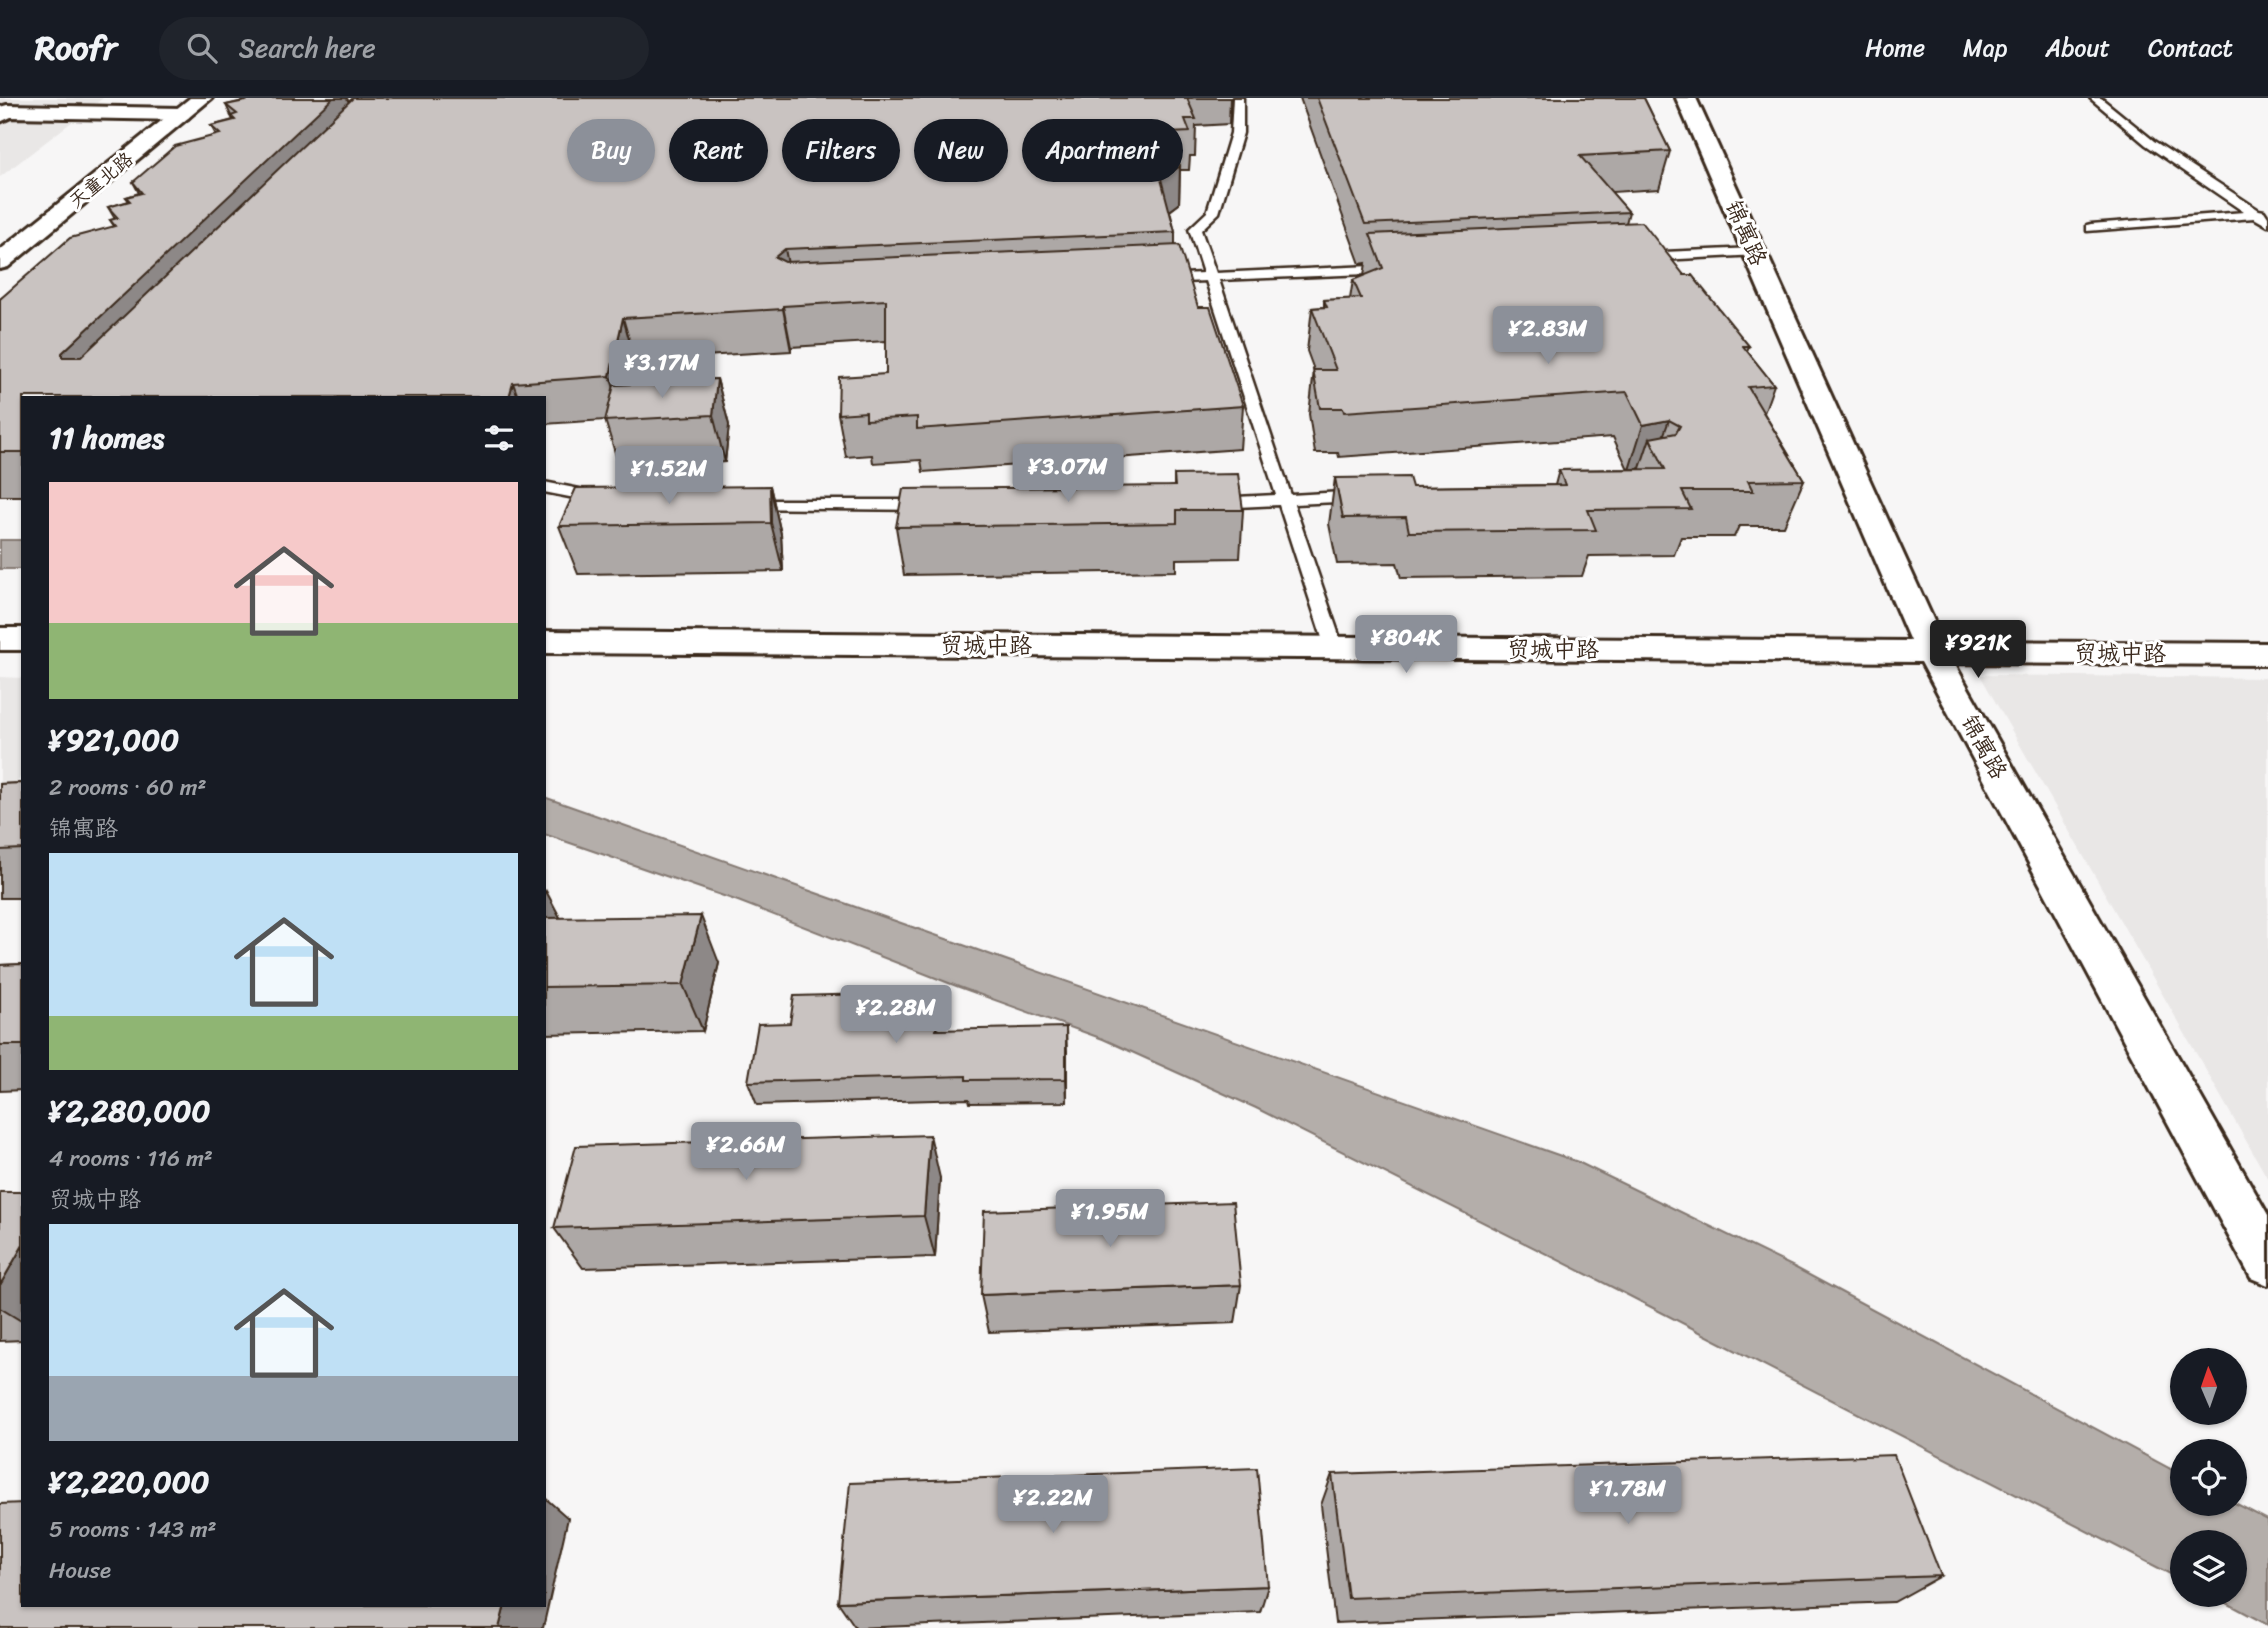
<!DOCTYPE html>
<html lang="en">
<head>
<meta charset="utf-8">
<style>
  :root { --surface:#171b24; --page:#20242c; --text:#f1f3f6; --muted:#9ea1a6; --line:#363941; --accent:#8c9099 }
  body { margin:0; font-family:Sriracha,"LXGW WenKai TC",sans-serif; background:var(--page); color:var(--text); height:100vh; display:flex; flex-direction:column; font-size:26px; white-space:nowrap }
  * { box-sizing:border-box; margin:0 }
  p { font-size:23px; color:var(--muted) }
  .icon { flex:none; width:38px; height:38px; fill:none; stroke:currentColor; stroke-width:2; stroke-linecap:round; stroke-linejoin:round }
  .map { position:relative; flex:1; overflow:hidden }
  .sheet { position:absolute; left:21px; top:298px; width:525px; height:1211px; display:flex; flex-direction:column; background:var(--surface); border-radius:0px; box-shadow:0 2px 5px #0004 }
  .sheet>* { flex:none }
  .top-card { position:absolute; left:567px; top:21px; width:665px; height:63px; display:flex; gap:14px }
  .needle { width:46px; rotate:358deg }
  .fabs { position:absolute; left:2170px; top:1250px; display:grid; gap:14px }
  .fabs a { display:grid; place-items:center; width:77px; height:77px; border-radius:50%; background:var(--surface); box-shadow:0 2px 5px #0004; font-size:35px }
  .price { position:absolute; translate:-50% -60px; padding:0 16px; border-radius:7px; background:var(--accent); color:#fff; font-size:23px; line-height:46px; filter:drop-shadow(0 2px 4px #0008) }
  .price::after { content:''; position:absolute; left:50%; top:42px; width:21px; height:16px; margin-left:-10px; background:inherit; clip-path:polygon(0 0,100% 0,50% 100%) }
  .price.current { background:#222; color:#fff }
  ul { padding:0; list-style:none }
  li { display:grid; align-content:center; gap:14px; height:371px; padding:0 28px }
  li span { display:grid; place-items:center; height:217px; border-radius:0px; color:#555 }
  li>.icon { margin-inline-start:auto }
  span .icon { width:126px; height:126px; fill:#fffc; stroke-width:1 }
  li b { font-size:30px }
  h2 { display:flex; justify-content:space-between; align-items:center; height:84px; padding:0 28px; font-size:30px }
  .tag { padding:0 24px; border-radius:32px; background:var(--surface); box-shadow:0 2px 5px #0004; font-size:24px; line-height:63px }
  .tag.current { background:var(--accent); color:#fff }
  header { display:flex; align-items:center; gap:42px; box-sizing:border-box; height:98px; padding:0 35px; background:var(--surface); border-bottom:2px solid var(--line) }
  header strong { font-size:33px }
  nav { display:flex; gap:38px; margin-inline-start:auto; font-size:24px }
  .search { width:490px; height:63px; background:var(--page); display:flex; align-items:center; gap:18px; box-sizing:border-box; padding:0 24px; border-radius:38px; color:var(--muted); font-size:26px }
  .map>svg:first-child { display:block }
  .built { fill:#e9e7e6 }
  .water { fill:#b4aeaa; stroke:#847972; stroke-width:2 }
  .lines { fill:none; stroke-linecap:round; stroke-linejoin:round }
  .lane-casing { stroke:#3b2a1e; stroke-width:5 }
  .street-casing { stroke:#3b2a1e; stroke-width:6 }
  .secondary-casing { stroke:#3b2a1e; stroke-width:6 }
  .primary-casing { stroke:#3b2a1e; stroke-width:6 }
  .lane { fill:#fff; fill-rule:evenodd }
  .street { fill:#fff; fill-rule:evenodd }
  .secondary { fill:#fff; fill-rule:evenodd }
  .primary { fill:#fff; fill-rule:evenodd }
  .wall { fill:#ada8a6; stroke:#3b2a1e; stroke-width:2 }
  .shaded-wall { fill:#8d8887; stroke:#3b2a1e; stroke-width:2 }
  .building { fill:#c9c3c1; stroke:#3b2a1e; stroke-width:2 }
  .labels { text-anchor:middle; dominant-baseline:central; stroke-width:6; stroke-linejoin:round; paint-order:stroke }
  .far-street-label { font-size:19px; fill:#3b2a1e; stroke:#fff }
  .street-label { font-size:23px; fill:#3b2a1e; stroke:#fff }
</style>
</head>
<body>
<header>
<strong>Roofr</strong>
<div class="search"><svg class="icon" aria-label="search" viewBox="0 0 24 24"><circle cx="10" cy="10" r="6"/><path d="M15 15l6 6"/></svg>Search here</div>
<nav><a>Home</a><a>Map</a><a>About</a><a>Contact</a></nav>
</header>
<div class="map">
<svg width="2268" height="1530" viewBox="0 0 2268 1530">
  <rect width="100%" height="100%" fill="#f7f6f6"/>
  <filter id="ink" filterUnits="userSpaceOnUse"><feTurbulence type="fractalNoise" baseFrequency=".0143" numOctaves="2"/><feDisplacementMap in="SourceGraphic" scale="14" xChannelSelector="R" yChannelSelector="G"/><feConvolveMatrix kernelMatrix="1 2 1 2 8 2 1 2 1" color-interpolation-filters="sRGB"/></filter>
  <g filter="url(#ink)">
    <!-- built -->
    <g class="built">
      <path d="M 0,0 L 103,0 L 0,79 Z"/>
      <path d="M 1980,577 L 2268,580 L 2268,1081 Z"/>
      <path d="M 0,579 L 23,580 L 23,676 L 0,706 Z"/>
    </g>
    <!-- water -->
    <g class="water">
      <rect x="0" y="442" width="23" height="29"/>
      <path d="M 544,699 L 1578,1064 L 1796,1170 L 2182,1377 L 2182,1405 L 2235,1405 L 2268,1422 L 2268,1527 L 2210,1496 L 2235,1496 L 2235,1444 L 2182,1444 L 2182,1482 L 1616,1191 L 1256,1010 L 1103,941 L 959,889 L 738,803 L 544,736 Z"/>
    </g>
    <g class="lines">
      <defs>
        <g id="lane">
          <path d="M 1233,0 L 1243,0 L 1243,35 L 1219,115 L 1201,132 L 1216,175 L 1392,167 L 1398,171 L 1392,175 L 1219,182 L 1291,397 L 1359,393 L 1367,398 L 1359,403 L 1294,406 L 1343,549 L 1334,555 L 1325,549 L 1279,407 L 1216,410 L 1208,405 L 1216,400 L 1276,397 L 1206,183 L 1162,185 L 1155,181 L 1162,177 L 1203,175 L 1189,131 L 1207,114 L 1231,35 Z"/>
          <path d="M 2090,0 L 2101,0 L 2154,43 L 2259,112 L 2264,113 L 2268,119 L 2268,128 L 2254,120 L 2087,133 L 2087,127 L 2091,126 L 2244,114 L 2146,47 Z"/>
          <path d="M 1754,150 L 1760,154 L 1758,157 L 1641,163 L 1635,159 L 1641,155 Z"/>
          <path d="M 544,384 L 600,395 L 608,400 L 600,405 L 544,394 Z"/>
          <path d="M 747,402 L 929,402 L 937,407 L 929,412 L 741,410 L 739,407 Z"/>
        </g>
        <path id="street" d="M 7,7 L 181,10 L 188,12 L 191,16 L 188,20 L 181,22 L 11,19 L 0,24 L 0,9 Z"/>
        <g id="secondary">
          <path d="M 1676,0 L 1696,0 L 1943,543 L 2268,545 L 2268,567 L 1954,565 L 2268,1117 L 2268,1187 L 2251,1180 L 1921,564 L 544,555 L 544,533 L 1910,543 Z"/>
          <rect x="0" y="530" width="23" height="22"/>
        </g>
        <path id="primary" d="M 190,0 L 212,0 L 8,169 L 0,171 L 0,152 Z"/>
      </defs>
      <!-- lane casing -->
      <use href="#lane" class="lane-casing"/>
      <!-- street casing -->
      <use href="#street" class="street-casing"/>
      <!-- secondary casing -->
      <use href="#secondary" class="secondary-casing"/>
      <!-- primary casing -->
      <use href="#primary" class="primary-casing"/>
      <!-- lane -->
      <use href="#lane" class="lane"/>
      <!-- street -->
      <use href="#street" class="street"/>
      <!-- secondary -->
      <use href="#secondary" class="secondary"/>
      <!-- primary -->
      <use href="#primary" class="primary"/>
    </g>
    <!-- wall -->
    <g class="wall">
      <path d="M 242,0 L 349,4 L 353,0 L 1230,0 L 1229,26 L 1196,28 L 1195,58 L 1190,58 L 1189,72 L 1180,72 L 1179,106 L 1170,113 L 1175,134 L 1175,147 L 1198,209 L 1243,308 L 1240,351 L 923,374 L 921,362 L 873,365 L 872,357 L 846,359 L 838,316 L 886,276 L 886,243 L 791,249 L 791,253 L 635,262 L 631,286 L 717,281 L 729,327 L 725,364 L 620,371 L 605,322 L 544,326 L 544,299 L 23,299 L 23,398 L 0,398 L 0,201 L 114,128 L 110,122 L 115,121 L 108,109 L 129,103 L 126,99 L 139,95 L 133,84 L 216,37 L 211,28 L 233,22 L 226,7 L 243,3 Z"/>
      <path d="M 1300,0 L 1644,0 L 1670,53 L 1659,91 L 1611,94 L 1629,114 L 1626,125 L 1684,177 L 1749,248 L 1747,253 L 1774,287 L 1764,315 L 1804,382 L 1784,428 L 1739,428 L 1734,439 L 1681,439 L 1674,457 L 1589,458 L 1582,478 L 1401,480 L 1397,465 L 1337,466 L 1329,426 L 1335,380 L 1412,389 L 1555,387 L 1559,372 L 1628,371 L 1613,339 L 1339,359 L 1338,355 L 1315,355 L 1309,316 L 1314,272 L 1307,253 L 1312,210 L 1324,209 L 1324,202 L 1350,201 L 1353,182 L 1364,178 L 1366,165 L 1360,166 Z"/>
      <path d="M 1174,377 L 1243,412 L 1240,460 L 1176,461 L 1176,473 L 904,477 L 896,429 L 1174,388 Z"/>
      <path d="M 770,388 L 781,436 L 783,473 L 578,476 L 559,428 Z"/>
      <path d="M 23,685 L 23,800 L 0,800 L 0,686 Z"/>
      <path d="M 544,793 L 560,820 L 719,865 L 703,933 L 544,936 Z"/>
      <path d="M 23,866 L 23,992 L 0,993 L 0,867 Z"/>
      <path d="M 908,895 L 914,919 L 913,923 L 939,932 L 1067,953 L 1067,1004 L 970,1005 L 969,1001 L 757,1007 L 748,984 L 790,925 Z"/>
      <path d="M 940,1080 L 935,1159 L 583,1170 L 554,1130 Z"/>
      <path d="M 0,1094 L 23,1094 L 23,1242 L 0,1243 Z"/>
      <path d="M 1241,1187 L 1235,1225 L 989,1234 L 981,1197 Z"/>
      <path d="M 1332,1376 L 1941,1478 L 1894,1504 L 1335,1525 L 1321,1407 Z"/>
      <path d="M 1268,1488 L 1260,1514 L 856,1530 L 838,1504 Z"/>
    </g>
    <!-- shaded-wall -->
    <g class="shaded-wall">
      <path d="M 330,0 L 347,0 L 356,21 L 89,297 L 62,259 L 62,255 Z"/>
      <path d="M 1180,68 L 1179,106 L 1160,120 L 1161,81 Z"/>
      <path d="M 785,151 L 793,191 L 775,159 Z"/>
      <path d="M 783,208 L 791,249 L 791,253 L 783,211 Z"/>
      <path d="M 623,220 L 635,262 L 624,320 L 610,278 Z"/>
      <path d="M 717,281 L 729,327 L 725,364 L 713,317 Z"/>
      <path d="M 513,285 L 518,299 L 509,299 Z"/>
      <path d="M 1669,322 L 1657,356 L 1650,340 L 1640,370 L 1629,372 L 1643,327 Z"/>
      <path d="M 770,388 L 781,436 L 783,473 L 771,425 Z"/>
      <path d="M 546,793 L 571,840 L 544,835 L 544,798 Z"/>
      <path d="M 701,818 L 719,865 L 703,933 L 683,887 Z"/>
      <path d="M 908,895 L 914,919 L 911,947 L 906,923 Z"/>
      <path d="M 1066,929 L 1067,953 L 1067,1004 L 1066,981 Z"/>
      <path d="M 930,1037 L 940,1080 L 935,1159 L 924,1118 Z"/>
      <path d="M 23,1147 L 23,1224 L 0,1210 L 0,1187 Z"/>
      <path d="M 544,1399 L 568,1420 L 543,1530 L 499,1530 L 505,1507 L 544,1507 Z"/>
    </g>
    <!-- building -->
    <g class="building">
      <path d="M 243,0 L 333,0 L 62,255 L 62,259 L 81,259 L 353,0 L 1187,0 L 1196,21 L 1185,21 L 1190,34 L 1170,35 L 1180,68 L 1161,81 L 1175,134 L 785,151 L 775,159 L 785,164 L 1179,147 L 1198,209 L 1210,209 L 1243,308 L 917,331 L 917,319 L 866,322 L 866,314 L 838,316 L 839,279 L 886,276 L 886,202 L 783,208 L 783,211 L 623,220 L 610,278 L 513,285 L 509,299 L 23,299 L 23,354 L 0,354 L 0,201 L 70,140 L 115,128 L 110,122 L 118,120 L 108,109 L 130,103 L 126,99 L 142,95 L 133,84 L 175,48 L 220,36 L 211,28 L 235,22 L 231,18 L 237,16 L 226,7 L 246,3 Z"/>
      <path d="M 1317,0 L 1644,0 L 1670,53 L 1580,58 L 1629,114 L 1365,126 Z"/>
      <path d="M 1642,124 L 1684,177 L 1692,177 L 1749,248 L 1743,248 L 1774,287 L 1748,289 L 1804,382 L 1748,383 L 1753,393 L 1682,393 L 1691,411 L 1588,412 L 1596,432 L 1409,434 L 1406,419 L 1343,420 L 1335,380 L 1409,379 L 1412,389 L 1565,387 L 1559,372 L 1665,371 L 1650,340 L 1676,335 L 1680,328 L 1669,322 L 1643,327 L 1627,294 L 1344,314 L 1343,310 L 1320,310 L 1313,272 L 1336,272 L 1312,210 L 1327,209 L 1324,202 L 1361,200 L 1353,182 L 1383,170 L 1370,136 Z"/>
      <path d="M 717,281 L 713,317 L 605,323 L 614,287 Z"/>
      <path d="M 1238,376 L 1243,412 L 1177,412 L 1177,425 L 896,429 L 903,391 L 1175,388 L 1174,377 Z"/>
      <path d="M 770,388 L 771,425 L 559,428 L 576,390 Z"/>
      <path d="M 23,685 L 23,751 L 0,752 L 0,686 Z"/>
      <path d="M 701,818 L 683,887 L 544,889 L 544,820 Z"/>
      <path d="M 23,866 L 23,947 L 0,947 L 0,867 Z"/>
      <path d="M 908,895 L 906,923 L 937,922 L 936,932 L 1066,929 L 1066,981 L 966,982 L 966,978 L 748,984 L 758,926 L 790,925 L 794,898 Z"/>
      <path d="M 930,1037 L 924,1118 L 554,1130 L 576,1048 Z"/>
      <path d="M 0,1094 L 23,1094 L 23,1147 L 0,1187 Z"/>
      <path d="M 1233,1104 L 1241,1187 L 981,1197 L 984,1113 Z"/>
      <path d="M 1894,1357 L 1941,1478 L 1348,1500 L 1332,1376 Z"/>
      <path d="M 1257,1370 L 1268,1488 L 838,1504 L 850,1385 Z"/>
      <path d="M 23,1405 L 23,1507 L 505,1507 L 499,1530 L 0,1530 L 0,1406 Z"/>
    </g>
  </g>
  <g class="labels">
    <!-- far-street labels -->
    <g class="far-street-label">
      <text transform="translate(101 82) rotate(-39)">天童北路</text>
    </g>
    <!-- street labels -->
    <g class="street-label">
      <text transform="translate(1746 135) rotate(66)">锦寓路</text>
      <text x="986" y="547">贸城中路</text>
      <text x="1553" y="551">贸城中路</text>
      <text x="2120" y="555">贸城中路</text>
      <text transform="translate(1984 649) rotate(61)">锦寓路</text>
    </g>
  </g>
</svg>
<div class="fabs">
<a><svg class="needle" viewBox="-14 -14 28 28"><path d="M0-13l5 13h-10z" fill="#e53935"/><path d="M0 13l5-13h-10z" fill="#9ea1a6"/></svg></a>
<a><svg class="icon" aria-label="locate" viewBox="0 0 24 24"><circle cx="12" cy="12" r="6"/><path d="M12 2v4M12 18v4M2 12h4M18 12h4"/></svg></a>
<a><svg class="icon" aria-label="layers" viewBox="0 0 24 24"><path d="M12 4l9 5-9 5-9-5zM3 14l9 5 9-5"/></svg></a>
</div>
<b class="price" style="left:1548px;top:268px">¥2.83M</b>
<b class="price" style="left:662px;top:302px">¥3.17M</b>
<b class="price" style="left:1068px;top:406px">¥3.07M</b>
<b class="price" style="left:669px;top:408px">¥1.52M</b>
<b class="price" style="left:1406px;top:577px">¥804K</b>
<b class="price current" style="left:1978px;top:582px">¥921K</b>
<b class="price" style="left:896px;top:947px">¥2.28M</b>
<b class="price" style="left:746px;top:1084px">¥2.66M</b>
<b class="price" style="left:1110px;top:1151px">¥1.95M</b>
<b class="price" style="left:1628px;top:1428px">¥1.78M</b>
<b class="price" style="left:1053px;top:1437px">¥2.22M</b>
<div class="top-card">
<a class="tag current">Buy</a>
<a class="tag">Rent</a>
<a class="tag">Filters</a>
<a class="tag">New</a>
<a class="tag">Apartment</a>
</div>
<section class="sheet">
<h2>11 homes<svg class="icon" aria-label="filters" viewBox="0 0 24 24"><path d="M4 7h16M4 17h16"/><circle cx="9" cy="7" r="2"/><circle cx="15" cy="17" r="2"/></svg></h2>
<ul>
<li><span style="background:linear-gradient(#f6c9c9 65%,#8fb573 0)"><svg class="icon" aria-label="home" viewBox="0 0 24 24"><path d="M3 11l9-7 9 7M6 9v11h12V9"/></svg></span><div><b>¥921,000</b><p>2 rooms · 60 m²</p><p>锦寓路</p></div></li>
<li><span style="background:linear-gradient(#bfe0f5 75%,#8fb573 0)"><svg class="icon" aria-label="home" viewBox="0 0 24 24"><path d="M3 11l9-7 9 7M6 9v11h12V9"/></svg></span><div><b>¥2,280,000</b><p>4 rooms · 116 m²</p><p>贸城中路</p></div></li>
<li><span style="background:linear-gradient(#bfe0f5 70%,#9aa5b1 0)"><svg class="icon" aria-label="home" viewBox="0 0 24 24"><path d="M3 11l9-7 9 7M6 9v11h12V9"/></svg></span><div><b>¥2,220,000</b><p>5 rooms · 143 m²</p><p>House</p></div></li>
</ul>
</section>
</div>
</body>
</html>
